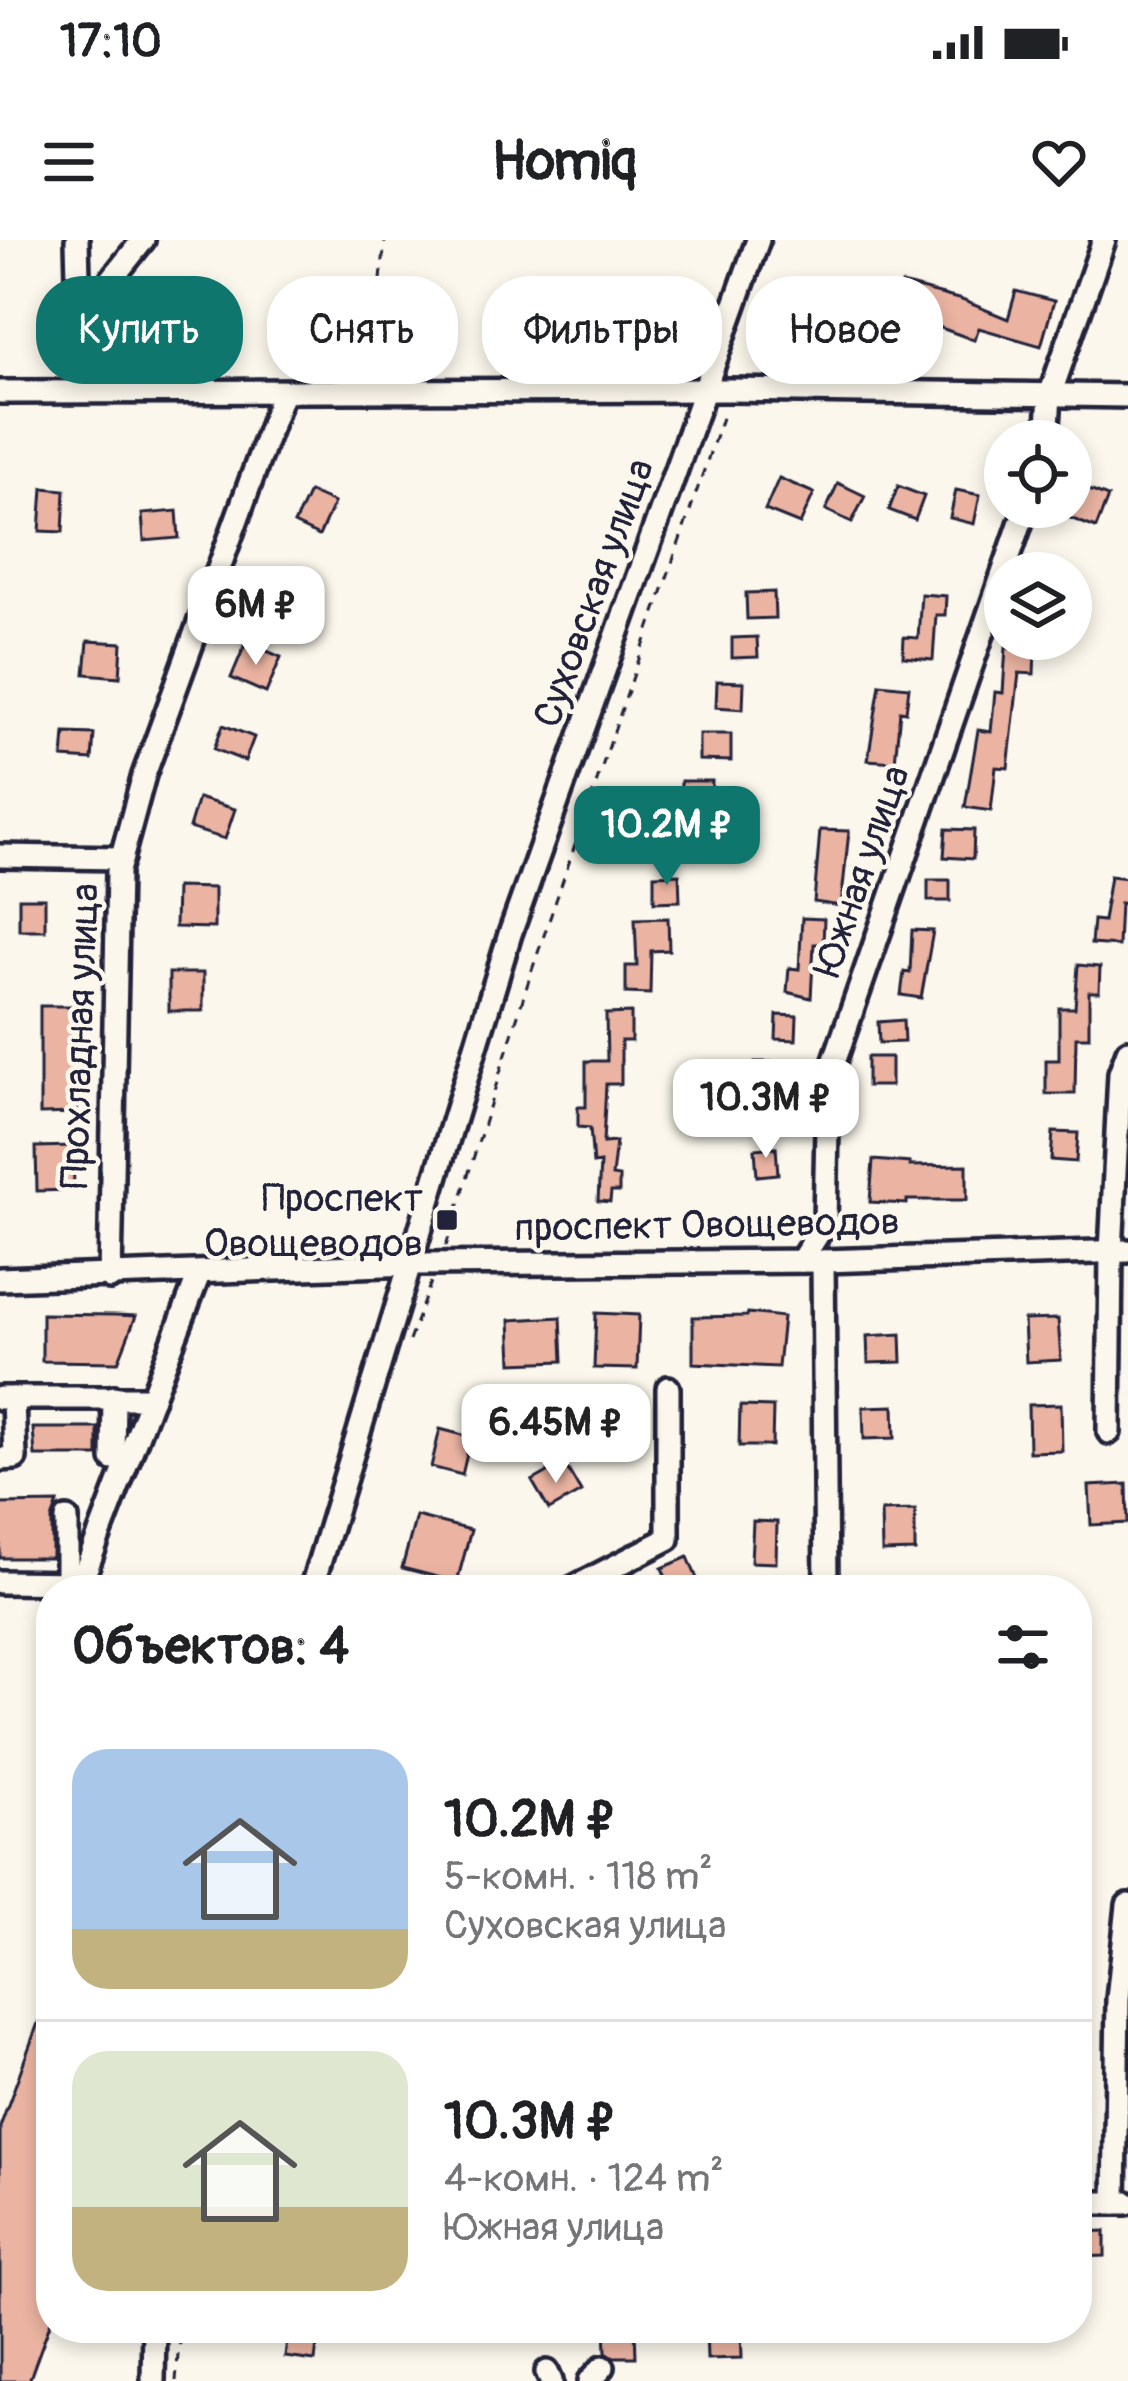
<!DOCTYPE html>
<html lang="ru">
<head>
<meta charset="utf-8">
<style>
  :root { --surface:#fff; --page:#f2f2f2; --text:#202124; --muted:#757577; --line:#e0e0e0; --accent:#0f766e }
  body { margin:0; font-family:Pangolin,sans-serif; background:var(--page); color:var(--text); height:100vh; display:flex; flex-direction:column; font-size:45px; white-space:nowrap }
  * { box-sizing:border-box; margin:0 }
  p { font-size:39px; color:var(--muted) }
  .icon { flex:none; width:66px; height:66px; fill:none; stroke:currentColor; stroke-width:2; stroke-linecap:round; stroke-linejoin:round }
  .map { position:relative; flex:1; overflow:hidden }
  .details { position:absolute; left:36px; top:1335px; width:1056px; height:768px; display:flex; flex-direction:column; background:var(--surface); border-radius:48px; box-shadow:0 6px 18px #0003 }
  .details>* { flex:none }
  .top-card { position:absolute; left:36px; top:36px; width:1056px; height:108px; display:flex; gap:24px }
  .controls { position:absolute; left:984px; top:180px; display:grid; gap:24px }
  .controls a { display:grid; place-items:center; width:108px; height:108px; border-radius:50%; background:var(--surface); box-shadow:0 6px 18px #0003; font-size:60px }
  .price { position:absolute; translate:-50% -102px; padding:0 27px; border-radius:24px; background:#fff; color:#222; font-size:39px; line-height:78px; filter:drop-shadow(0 3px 6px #0008) }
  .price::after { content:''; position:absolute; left:50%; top:72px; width:36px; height:27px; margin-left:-18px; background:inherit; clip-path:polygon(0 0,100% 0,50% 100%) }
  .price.current { background:var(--accent); color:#fff }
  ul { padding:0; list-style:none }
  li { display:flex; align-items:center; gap:36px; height:300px; padding:0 36px }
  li+li { border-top:3px solid var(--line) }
  li span { display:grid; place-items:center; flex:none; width:336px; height:240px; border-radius:36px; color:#555 }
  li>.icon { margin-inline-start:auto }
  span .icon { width:144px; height:144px; fill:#fffc; stroke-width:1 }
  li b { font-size:51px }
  h2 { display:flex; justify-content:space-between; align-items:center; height:144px; padding:0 36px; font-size:51px }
  .chip { padding:0 42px; border-radius:48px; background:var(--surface); box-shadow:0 6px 18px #0003; font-size:42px; line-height:108px }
  .chip.current { background:var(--accent); color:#fff }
  .status { display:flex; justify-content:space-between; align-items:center; height:84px; padding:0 60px; background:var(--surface); direction:ltr }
  .status svg { height:33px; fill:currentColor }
  header { display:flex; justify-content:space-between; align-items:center; height:156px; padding:0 36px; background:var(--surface); font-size:54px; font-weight:800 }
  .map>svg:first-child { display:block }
  .building { fill:#ebb4a2; stroke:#22223b; stroke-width:3 }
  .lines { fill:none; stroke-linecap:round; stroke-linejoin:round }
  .minor-casing { stroke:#22223b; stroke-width:30 }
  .path { stroke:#22223b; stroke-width:3; stroke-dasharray:9 9; stroke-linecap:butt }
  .minor { stroke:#fbf7ec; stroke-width:21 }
  .poi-dot { fill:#22223b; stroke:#fbf7ec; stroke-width:4.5 }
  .labels { text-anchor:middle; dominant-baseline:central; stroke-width:9; stroke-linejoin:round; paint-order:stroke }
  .street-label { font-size:39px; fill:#22223b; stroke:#fbf7ec }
  .poi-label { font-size:39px; fill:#22223b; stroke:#fbf7ec; text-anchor:end }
</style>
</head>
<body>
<div class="status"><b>17:10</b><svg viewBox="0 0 49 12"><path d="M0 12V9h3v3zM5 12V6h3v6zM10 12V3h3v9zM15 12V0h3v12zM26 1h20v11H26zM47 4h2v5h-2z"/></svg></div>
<header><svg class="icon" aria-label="menu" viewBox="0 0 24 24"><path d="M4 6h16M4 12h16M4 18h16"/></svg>Homiq<svg class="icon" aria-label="heart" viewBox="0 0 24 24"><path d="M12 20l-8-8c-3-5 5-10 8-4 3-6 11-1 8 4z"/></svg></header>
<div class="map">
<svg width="1128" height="2141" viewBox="0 0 1128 2141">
  <rect width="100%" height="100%" fill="#fbf7ec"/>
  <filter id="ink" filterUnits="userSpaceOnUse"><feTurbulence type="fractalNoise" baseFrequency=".00833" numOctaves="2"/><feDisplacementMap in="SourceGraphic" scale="24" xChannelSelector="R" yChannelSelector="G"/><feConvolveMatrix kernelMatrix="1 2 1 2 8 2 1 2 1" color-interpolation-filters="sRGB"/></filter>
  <g filter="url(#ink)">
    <!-- building -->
    <g class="building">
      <path d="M 902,44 L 962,60 L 1008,79 L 1016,51 L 1054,61 L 1041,106 L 979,88 L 974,100 L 933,85 L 929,99 L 889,87 Z"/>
      <path d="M 779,238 L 814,253 L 800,284 L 765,270 Z"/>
      <path d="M 838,243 L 865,256 L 852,282 L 826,270 Z"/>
      <path d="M 898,246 L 924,256 L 915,280 L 889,270 Z"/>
      <path d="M 1079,246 L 1108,257 L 1096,288 L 1067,277 Z"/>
      <path d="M 43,248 L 65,250 L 63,292 L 40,291 Z"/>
      <path d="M 956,250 L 980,255 L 974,284 L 950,278 Z"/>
      <path d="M 309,252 L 334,263 L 319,296 L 294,284 Z"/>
      <path d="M 177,271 L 179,298 L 144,301 L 142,274 Z"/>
      <path d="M 273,333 L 298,346 L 281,378 L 255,364 Z"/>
      <path d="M 774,352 L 775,378 L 747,379 L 746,353 Z"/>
      <path d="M 921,354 L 946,356 L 945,375 L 936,375 L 933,420 L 903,417 L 904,397 L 918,398 Z"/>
      <path d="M 757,397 L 758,417 L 732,418 L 732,398 Z"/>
      <path d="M 88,401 L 122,403 L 120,437 L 85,434 Z"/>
      <path d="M 246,402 L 281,417 L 266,453 L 231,438 Z"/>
      <path d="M 1006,407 L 1035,409 L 1034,434 L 1019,433 L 1008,528 L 996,527 L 991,571 L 965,567 L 978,490 L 991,492 L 995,452 L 1003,453 Z"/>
      <path d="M 717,441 L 744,442 L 743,469 L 716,467 Z"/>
      <path d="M 880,444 L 909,447 L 906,472 L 900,471 L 895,522 L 868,520 Z"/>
      <path d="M 223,485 L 254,497 L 245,521 L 214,509 Z"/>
      <path d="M 65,493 L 94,494 L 92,520 L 63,518 Z"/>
      <path d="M 699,494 L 731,494 L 731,521 L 699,520 Z"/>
      <path d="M 681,541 L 712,541 L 711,570 L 698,570 L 698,612 L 669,612 L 669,590 L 680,590 Z"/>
      <path d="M 198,558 L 235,569 L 225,599 L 189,588 Z"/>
      <path d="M 946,589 L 974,590 L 973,619 L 944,617 Z"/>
      <path d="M 820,590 L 849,591 L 841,666 L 814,662 Z"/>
      <path d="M 679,634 L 680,661 L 654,662 L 654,635 Z"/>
      <path d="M 1110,636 L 1128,638 L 1128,664 L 1120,663 L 1118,706 L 1091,704 L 1093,680 L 1103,681 Z"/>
      <rect x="928" y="640" width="22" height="21"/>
      <path d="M 176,647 L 214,648 L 214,688 L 175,687 Z"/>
      <rect x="19" y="658" width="26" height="32"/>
      <path d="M 668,678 L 669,710 L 651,711 L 650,754 L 626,753 L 626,726 L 637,726 L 635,679 Z"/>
      <path d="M 802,678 L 824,679 L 823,704 L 814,704 L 811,758 L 787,752 L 789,728 L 799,729 Z"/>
      <path d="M 912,690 L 933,691 L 921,758 L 901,755 L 904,732 L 910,733 Z"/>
      <path d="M 1078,725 L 1100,727 L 1099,752 L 1089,752 L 1089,797 L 1076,797 L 1075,854 L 1046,854 L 1046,820 L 1059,820 L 1059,768 L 1075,768 Z"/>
      <rect x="169" y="733" width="34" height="38"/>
      <path d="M 40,766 L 72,766 L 72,832 L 75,832 L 77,873 L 40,874 Z"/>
      <path d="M 631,773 L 631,801 L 621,801 L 621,844 L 606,844 L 603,903 L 616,902 L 612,936 L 619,937 L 619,952 L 611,952 L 610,962 L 598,961 L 600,923 L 593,924 L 590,888 L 578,887 L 578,867 L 586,867 L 586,821 L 607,821 L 606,774 Z"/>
      <path d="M 777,775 L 797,776 L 796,800 L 776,799 Z"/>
      <path d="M 903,780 L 904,802 L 879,803 L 878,782 Z"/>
      <rect x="867" y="817" width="24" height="29"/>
      <path d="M 755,822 L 780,822 L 780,848 L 754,847 Z"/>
      <path d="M 1053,892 L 1078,893 L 1076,922 L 1051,920 Z"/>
      <path d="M 73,906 L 74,950 L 37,951 L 36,907 Z"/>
      <path d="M 776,907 L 778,934 L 757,936 L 755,909 Z"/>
      <path d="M 873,920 L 910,923 L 910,926 L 967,925 L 967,960 L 907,960 L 907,964 L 870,962 Z"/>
      <path d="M 596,1073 L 639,1075 L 637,1129 L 594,1128 Z"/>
      <path d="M 748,1073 L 783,1077 L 778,1127 L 693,1123 L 693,1077 L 747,1076 Z"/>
      <path d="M 42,1074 L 115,1075 L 136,1076 L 118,1122 L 42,1121 Z"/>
      <path d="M 561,1077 L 563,1121 L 512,1123 L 510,1080 Z"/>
      <path d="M 1058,1079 L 1061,1120 L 1026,1122 L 1024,1080 Z"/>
      <path d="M 901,1094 L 902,1122 L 868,1123 L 867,1096 Z"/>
      <path d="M 1061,1164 L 1062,1211 L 1029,1212 L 1028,1165 Z"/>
      <path d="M 740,1166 L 773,1167 L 772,1206 L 739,1206 Z"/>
      <path d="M 894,1166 L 895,1198 L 864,1199 L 863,1167 Z"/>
      <path d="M 33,1188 L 98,1188 L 98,1216 L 35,1216 Z"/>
      <path d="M 440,1189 L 471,1197 L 462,1235 L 431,1227 Z"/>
      <path d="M 564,1223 L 581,1252 L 549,1270 L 532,1241 Z"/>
      <path d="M 1127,1244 L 1128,1283 L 1091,1285 L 1089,1246 Z"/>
      <path d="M 58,1263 L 52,1279 L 52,1318 L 0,1318 L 0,1264 Z"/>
      <path d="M 915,1270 L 915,1311 L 882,1312 L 881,1271 Z"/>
      <path d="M 416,1276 L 471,1290 L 457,1342 L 402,1328 Z"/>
      <path d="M 753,1281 L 777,1282 L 776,1323 L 751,1322 Z"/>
      <path d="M 688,1317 L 698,1341 L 671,1350 L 662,1328 Z"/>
      <path d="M 49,1753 L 51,2081 L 29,2141 L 0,2141 L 0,1887 Z"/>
      <path d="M 1105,1991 L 1105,2016 L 1080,2017 L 1079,1992 Z"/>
      <path d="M 605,2088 L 635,2088 L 636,2117 L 614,2117 L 606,2112 Z"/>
      <path d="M 706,2088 L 741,2088 L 742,2118 L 707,2119 Z"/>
      <path d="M 288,2093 L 318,2096 L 315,2121 L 285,2117 Z"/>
    </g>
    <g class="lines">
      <defs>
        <g id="minor">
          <path d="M 77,0 L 81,149"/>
          <path d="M 85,88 L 91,65 L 143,0"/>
          <path d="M 0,152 L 731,150 L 1128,156"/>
          <path d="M 1047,201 L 1050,155 L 1104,0"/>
          <path d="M 0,616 L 122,618"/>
          <path d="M 801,1021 L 825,983 L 828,840 L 1026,267"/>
          <path d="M 823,1021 L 826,1350"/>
          <path d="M 110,1038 L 118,631 L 144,535 L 283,152"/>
          <path d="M 0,1039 L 412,1024 L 823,1021 L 1128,1011"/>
          <path d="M 114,1157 L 113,1219 L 129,1217"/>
          <path d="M 0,1158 L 152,1158"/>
          <path d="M 1109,1192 L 1111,1012 L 1120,833 L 1128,811"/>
          <path d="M 0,1219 L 15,1218 L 13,1158"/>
          <path d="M 67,1279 L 67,1342"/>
          <path d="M 0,1342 L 81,1343 L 199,1034"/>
          <path d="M 311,1350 L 510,694 L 758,0"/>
          <path d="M 569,1350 L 668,1299 L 668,1148"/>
          <path d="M 1077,1963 L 1127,1963"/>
          <path d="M 1115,1963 L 1118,1759 L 1128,1665"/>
          <path d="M 547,2132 L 551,2141"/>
          <path d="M 153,2141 L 154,2088"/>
          <path d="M 590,2141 L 603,2127"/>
        </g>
      </defs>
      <!-- minor casing -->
      <use href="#minor" class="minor-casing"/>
      <!-- path -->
      <g class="path">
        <path d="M 372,129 L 385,0"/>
        <path d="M 446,1006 L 531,733 L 724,172"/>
        <path d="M 409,1101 L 431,1042"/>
        <path d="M 176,2141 L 180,2088"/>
      </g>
      <!-- minor -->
      <use href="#minor" class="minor"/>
    </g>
  </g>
  <!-- markers -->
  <rect class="poi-dot" x="435" y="968" width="24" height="24" rx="6"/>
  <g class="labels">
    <!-- street labels -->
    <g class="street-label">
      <text transform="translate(594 353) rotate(-70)">Суховская улица</text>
      <text transform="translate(862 631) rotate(-71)">Южная улица</text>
      <text transform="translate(80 796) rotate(-88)">Прохладная улица</text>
      <text transform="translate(707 985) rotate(-1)">проспект Овощеводов</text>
    </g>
    <!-- poi labels -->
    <g class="poi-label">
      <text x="423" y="958">Проспект<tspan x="423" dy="45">Овощеводов</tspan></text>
    </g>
  </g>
</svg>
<div class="controls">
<a><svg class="icon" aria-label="locate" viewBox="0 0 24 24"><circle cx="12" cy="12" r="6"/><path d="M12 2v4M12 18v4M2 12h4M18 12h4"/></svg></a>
<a><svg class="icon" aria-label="layers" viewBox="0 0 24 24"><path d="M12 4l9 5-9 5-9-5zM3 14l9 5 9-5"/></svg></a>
</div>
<b class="price" style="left:256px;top:428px">6M ₽</b>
<b class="price current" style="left:667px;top:648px">10.2M ₽</b>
<b class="price" style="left:766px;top:921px">10.3M ₽</b>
<b class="price" style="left:556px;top:1246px">6.45M ₽</b>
<div class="top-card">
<a class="chip current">Купить</a>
<a class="chip">Снять</a>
<a class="chip">Фильтры</a>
<a class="chip">Новое</a>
</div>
<section class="details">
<h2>Объектов: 4<svg class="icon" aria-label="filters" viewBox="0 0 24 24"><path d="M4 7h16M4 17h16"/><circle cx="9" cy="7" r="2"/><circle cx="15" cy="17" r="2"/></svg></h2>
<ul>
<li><span style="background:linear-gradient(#a9c7e8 75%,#c2b280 0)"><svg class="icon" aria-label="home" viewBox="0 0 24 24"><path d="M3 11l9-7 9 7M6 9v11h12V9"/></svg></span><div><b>10.2M ₽</b><p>5-комн. · 118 m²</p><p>Суховская улица</p></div></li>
<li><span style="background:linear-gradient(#dfe7d0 65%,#c2b280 0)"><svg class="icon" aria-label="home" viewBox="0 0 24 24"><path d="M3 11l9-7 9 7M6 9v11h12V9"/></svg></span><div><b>10.3M ₽</b><p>4-комн. · 124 m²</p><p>Южная улица</p></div></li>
</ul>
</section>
</div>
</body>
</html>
